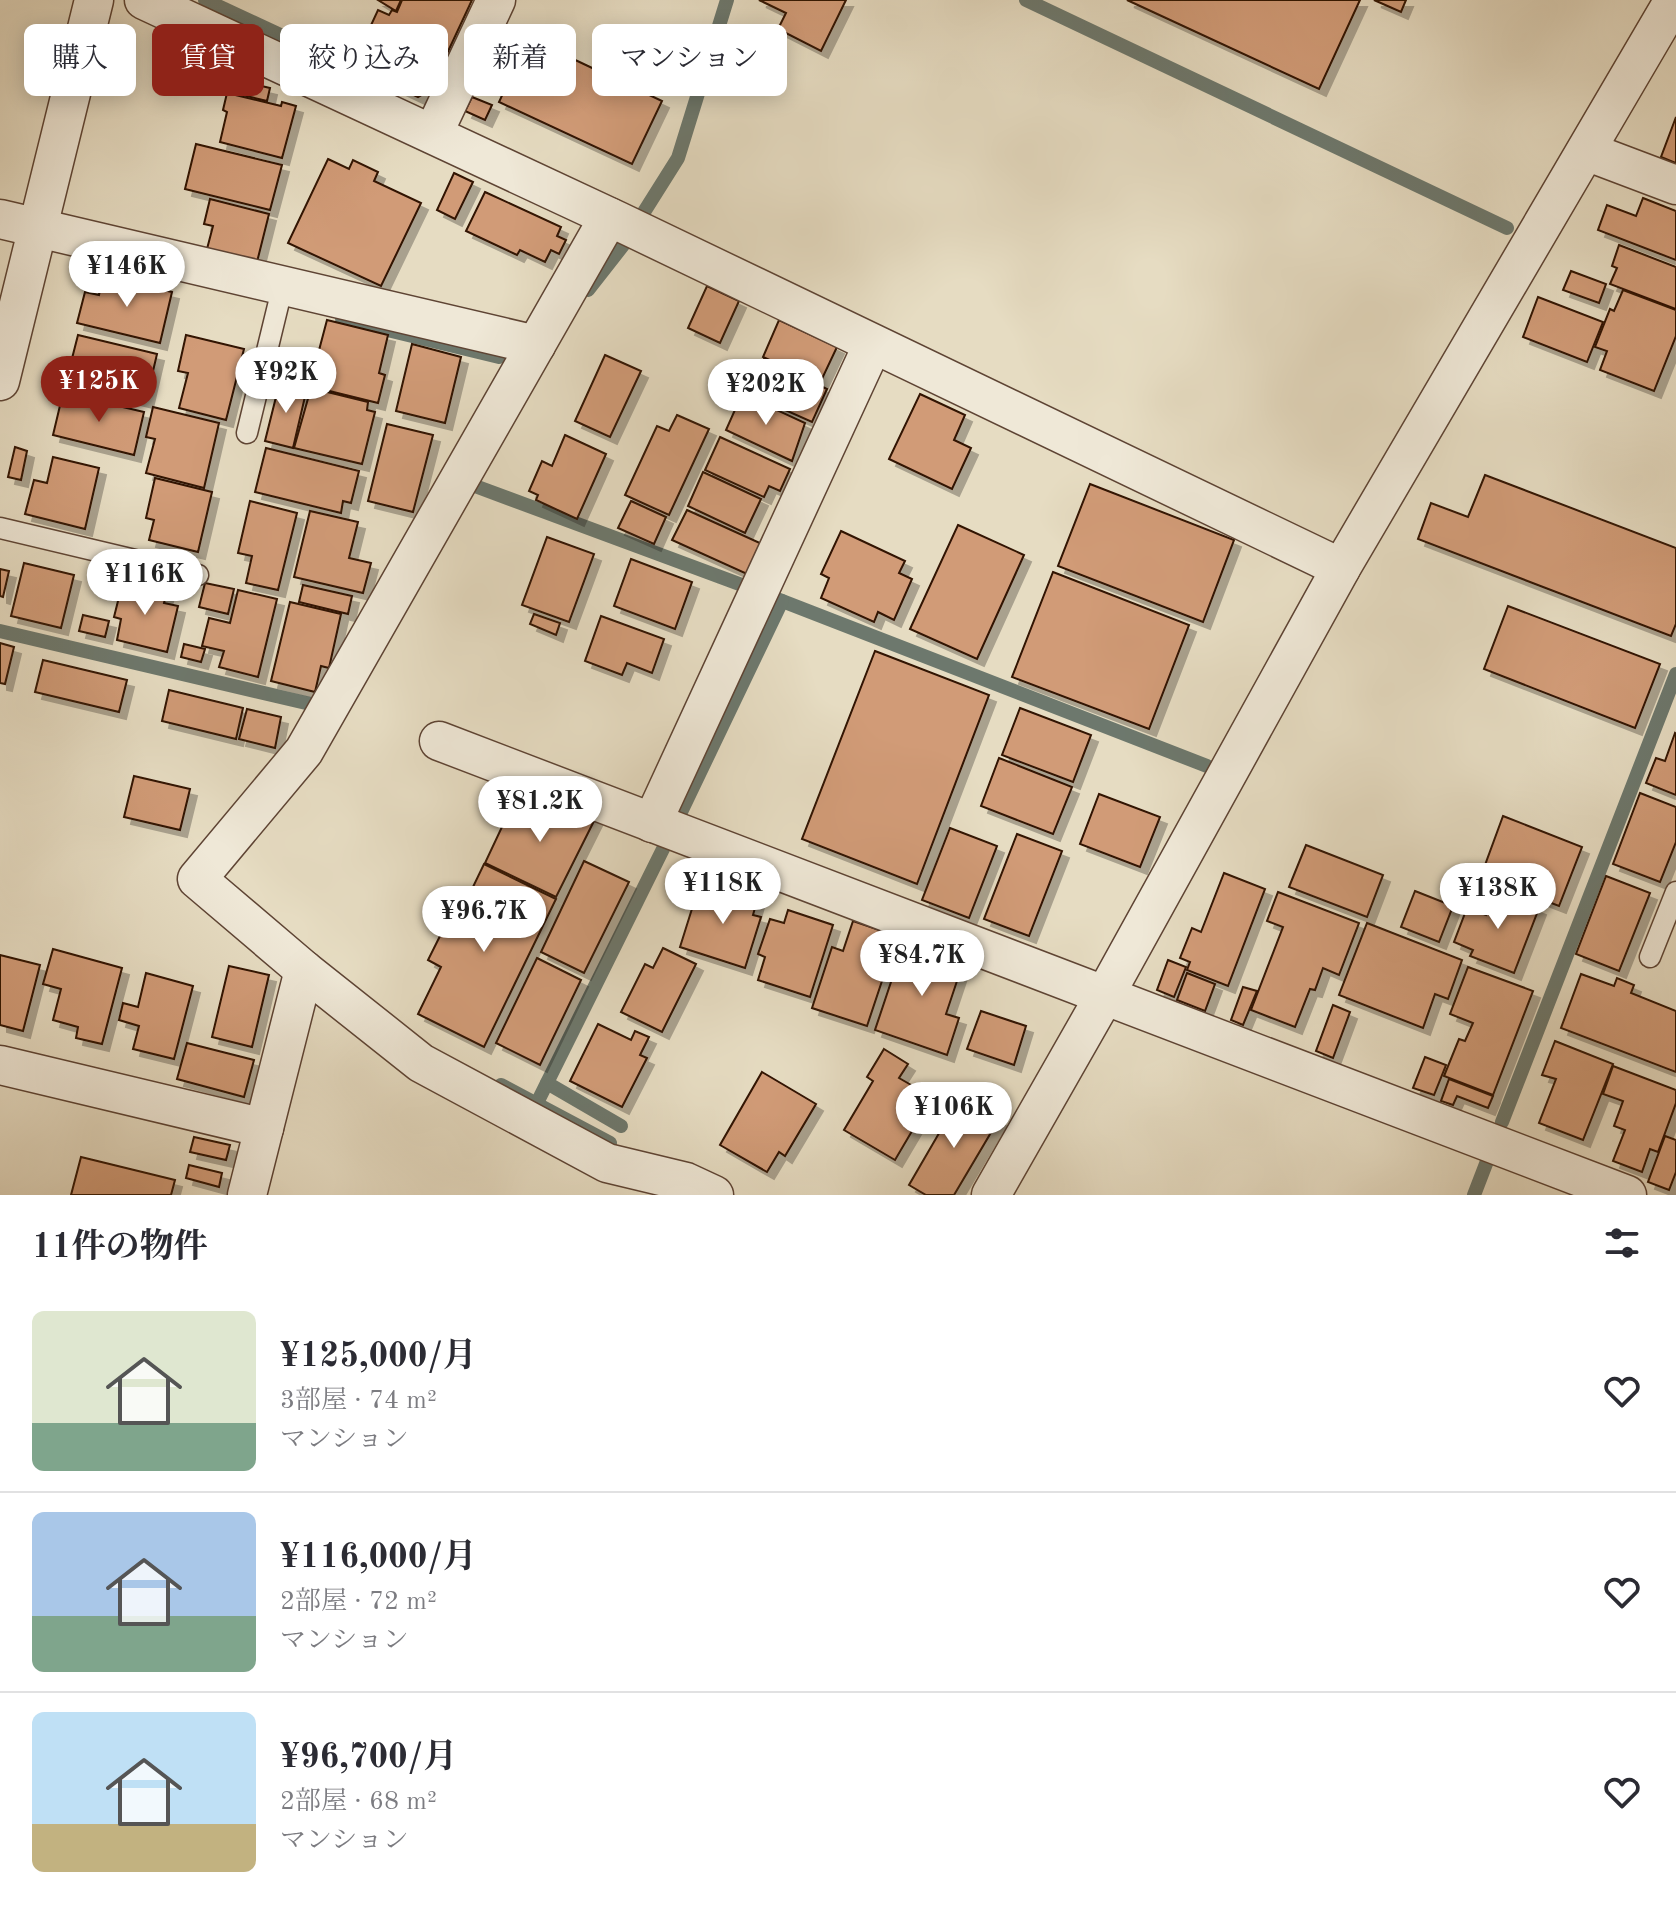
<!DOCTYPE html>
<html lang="ja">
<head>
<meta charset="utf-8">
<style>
  :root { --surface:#fff; --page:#f2f2f3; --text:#2b2b33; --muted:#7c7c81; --line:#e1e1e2; --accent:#8f2418 }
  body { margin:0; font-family:"Old Standard TT","Noto Serif JP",serif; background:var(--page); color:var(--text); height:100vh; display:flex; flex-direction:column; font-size:30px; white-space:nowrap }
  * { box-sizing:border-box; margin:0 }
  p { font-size:26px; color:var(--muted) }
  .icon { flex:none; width:44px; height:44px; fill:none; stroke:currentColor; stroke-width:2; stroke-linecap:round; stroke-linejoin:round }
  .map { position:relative; height:1195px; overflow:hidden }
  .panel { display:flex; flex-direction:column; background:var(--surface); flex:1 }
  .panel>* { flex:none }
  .guide { position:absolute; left:24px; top:24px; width:800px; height:72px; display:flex; gap:16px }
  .price { position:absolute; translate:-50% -68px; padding:0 18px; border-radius:28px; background:#fff; color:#222; font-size:26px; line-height:52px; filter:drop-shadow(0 2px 4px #0008) }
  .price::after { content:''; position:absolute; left:50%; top:48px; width:24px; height:18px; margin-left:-12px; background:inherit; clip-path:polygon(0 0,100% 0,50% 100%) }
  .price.selected { background:var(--accent); color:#fff }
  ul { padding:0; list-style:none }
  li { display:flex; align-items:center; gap:24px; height:200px; padding:0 32px }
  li+li { border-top:2px solid var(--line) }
  li span { display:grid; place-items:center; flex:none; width:224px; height:160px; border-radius:12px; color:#555 }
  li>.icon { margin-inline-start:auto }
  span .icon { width:96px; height:96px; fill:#fffc; stroke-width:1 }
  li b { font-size:34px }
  h2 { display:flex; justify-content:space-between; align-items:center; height:96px; padding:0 32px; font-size:34px }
  .tag { padding:0 28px; border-radius:12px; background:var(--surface); box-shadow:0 4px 20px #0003; font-size:28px; line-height:72px }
  .tag.selected { background:var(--accent); color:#fff }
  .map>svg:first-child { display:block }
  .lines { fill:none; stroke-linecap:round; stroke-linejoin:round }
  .stream { stroke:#6d786d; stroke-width:14 }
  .building { fill:#d19b77; stroke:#301205; stroke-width:2; filter:url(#shadow) }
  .lane-casing { stroke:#5e4434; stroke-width:23 }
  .street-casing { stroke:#5e4434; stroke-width:41 }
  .lane { stroke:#efe8d7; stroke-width:20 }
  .street { stroke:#efe8d7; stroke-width:38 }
</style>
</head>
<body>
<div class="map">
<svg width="1676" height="1195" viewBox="0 0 1676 1195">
  <defs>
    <filter id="shadow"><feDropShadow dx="7" dy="7" stdDeviation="0" flood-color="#0004"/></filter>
  </defs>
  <rect width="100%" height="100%" fill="#e6dcc2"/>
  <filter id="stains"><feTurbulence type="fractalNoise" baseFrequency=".0025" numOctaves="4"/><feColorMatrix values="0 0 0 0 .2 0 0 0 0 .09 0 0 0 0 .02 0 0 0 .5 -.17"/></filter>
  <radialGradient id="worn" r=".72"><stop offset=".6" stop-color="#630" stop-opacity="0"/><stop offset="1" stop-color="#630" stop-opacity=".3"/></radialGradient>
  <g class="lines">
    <!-- stream -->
    <g class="stream">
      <path d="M 205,0 L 302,45"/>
      <path d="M 1026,0 L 1507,228"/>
      <path d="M 644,212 L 678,158 L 727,0"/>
      <path d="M 588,290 L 624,244"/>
      <path d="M 342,319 L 499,357"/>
      <path d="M 475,486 L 742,585"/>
      <path d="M 777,599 L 1207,766"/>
      <path d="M 0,631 L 319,706"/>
      <path d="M 681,812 L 782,601"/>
      <path d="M 547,1083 L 621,1126"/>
      <path d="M 501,1085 L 610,1143"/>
      <path d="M 537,1103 L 665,845"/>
      <path d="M 1502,1122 L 1676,674"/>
      <path d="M 1474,1195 L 1489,1156"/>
    </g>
  </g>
  <!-- building -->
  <g class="building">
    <path d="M 378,0 L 401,0 L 396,11 Z"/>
    <path d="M 402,0 L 472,0 L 430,90 L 418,97 L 361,70 L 375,40 L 366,36 L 378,10 L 389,15 L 392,10 L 397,12 Z"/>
    <path d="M 759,0 L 846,0 L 821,51 L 778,29 L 786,13 Z"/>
    <path d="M 1127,0 L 1360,0 L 1319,89 Z"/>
    <path d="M 1374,0 L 1406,0 L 1401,12 Z"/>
    <path d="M 514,31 L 662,101 L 632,164 L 499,102 L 512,74 L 498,67 Z"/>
    <path d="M 488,68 L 506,77 L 499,91 L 481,83 Z"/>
    <path d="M 237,80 L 270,88 L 267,101 L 234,93 Z"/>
    <path d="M 227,93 L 281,106 L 282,102 L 296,106 L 282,158 L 220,142 L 227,112 L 223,110 Z"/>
    <path d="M 472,97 L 492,105 L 485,120 L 465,111 Z"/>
    <path d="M 1676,117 L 1676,163 L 1661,157 Z"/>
    <path d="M 196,144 L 282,165 L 270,210 L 185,189 Z"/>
    <path d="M 328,159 L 349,169 L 353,160 L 378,172 L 374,181 L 421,203 L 381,286 L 288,243 Z"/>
    <path d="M 454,173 L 473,182 L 455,219 L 437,210 Z"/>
    <path d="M 485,192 L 561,227 L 557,236 L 566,240 L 559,254 L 551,250 L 545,262 L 520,250 L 517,255 L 466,231 Z"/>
    <path d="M 1643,198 L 1676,211 L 1676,260 L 1598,230 L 1607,205 L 1636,216 Z"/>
    <path d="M 210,199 L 269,214 L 257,262 L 207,249 L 213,226 L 204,224 Z"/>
    <path d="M 1619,245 L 1676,267 L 1676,309 L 1610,284 L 1617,268 L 1612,266 Z"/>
    <path d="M 1571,271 L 1606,284 L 1599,303 L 1563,290 Z"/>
    <path d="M 103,276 L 172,292 L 160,343 L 77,323 L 85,292 L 99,295 Z"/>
    <path d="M 707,286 L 739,301 L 720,343 L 688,328 Z"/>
    <path d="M 1623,290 L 1676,310 L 1676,336 L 1654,391 L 1600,370 L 1607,351 L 1595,347 L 1610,309 L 1614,311 Z"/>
    <path d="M 1538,297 L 1603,322 L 1587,362 L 1523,337 Z"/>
    <path d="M 327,320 L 388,335 L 379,373 L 385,375 L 378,403 L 301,384 L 308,352 L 318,354 Z"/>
    <path d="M 779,320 L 837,347 L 820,383 L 763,357 Z"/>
    <path d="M 78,335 L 157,354 L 146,401 L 66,382 Z"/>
    <path d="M 186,335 L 244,349 L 226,420 L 179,408 L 188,373 L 178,371 Z"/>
    <path d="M 412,344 L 461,357 L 445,423 L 396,411 Z"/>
    <path d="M 605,355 L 641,371 L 610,437 L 575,421 Z"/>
    <path d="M 764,359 L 827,389 L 812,422 L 745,392 L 753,373 L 757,375 Z"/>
    <path d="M 280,381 L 307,388 L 293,448 L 265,441 Z"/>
    <path d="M 311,388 L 368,402 L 367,410 L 375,412 L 362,464 L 294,448 Z"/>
    <path d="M 63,393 L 144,412 L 134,455 L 53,435 Z"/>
    <path d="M 742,394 L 805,423 L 792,461 L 726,430 Z"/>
    <path d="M 920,394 L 965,415 L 954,440 L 971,448 L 952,489 L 889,459 Z"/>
    <path d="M 153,407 L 219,423 L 204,488 L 146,473 L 155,439 L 146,437 Z"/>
    <path d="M 677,415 L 709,429 L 669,515 L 625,495 L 657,426 L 669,431 Z"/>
    <path d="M 387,424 L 433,435 L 413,512 L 368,501 Z"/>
    <path d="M 565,435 L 606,454 L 577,519 L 536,500 L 538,495 L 529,491 L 542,461 L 552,466 Z"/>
    <path d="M 720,437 L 790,469 L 780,491 L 769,486 L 764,497 L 705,470 Z"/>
    <path d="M 15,447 L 27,451 L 21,480 L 8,477 Z"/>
    <path d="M 266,448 L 359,471 L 351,503 L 343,501 L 341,513 L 255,492 Z"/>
    <path d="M 53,457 L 99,468 L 85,529 L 25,514 L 34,480 L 47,483 Z"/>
    <path d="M 703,472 L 761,499 L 745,533 L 688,506 Z"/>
    <path d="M 1485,475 L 1676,548 L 1676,624 L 1671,636 L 1418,539 L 1431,503 L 1468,517 Z"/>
    <path d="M 155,478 L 212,492 L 198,552 L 149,540 L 154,520 L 146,518 Z"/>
    <path d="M 1090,484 L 1234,540 L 1203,622 L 1058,566 Z"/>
    <path d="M 250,501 L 297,513 L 278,590 L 246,583 L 252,556 L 238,553 Z"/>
    <path d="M 631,501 L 666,517 L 654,544 L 618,528 Z"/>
    <path d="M 687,510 L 762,544 L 747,574 L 672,540 Z"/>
    <path d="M 310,511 L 358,522 L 349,558 L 371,563 L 363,593 L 294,577 Z"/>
    <path d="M 958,525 L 1024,555 L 977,659 L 910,629 Z"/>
    <path d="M 841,531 L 905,561 L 899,573 L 912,579 L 894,620 L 878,612 L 874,622 L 821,598 L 829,578 L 821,574 Z"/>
    <path d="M 547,537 L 594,554 L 569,622 L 522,605 Z"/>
    <path d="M 631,559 L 692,582 L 675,629 L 614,606 Z"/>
    <path d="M 24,563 L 74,575 L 61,628 L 11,616 Z"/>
    <path d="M 0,569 L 9,571 L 3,597 L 0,596 Z"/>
    <path d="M 1053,572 L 1189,625 L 1149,729 L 1012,677 Z"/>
    <path d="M 123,581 L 167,591 L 164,603 L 178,606 L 167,652 L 117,640 L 121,619 L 114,617 Z"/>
    <path d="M 205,583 L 234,589 L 228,614 L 199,607 Z"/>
    <path d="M 303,585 L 352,596 L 348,614 L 299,602 Z"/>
    <path d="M 238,590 L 277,599 L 258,677 L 219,667 L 224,651 L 202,646 L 209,618 L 230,623 Z"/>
    <path d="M 290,602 L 341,614 L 329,668 L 321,666 L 315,692 L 271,681 Z"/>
    <path d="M 1508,606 L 1660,664 L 1635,728 L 1484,669 Z"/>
    <path d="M 534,614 L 560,623 L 556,635 L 530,624 Z"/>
    <path d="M 83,615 L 109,621 L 105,637 L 79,631 Z"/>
    <path d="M 601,616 L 664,639 L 652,673 L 627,663 L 622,675 L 585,661 Z"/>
    <path d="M 0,643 L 14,647 L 5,684 L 0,683 Z"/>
    <path d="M 184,644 L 205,649 L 201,662 L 181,657 Z"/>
    <path d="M 875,651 L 989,695 L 917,884 L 802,839 Z"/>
    <path d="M 43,660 L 127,680 L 119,712 L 35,692 Z"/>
    <path d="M 169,690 L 243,708 L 236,739 L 162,721 Z"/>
    <path d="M 1020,708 L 1091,735 L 1073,782 L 1002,755 Z"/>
    <path d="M 247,709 L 281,717 L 275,748 L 239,739 Z"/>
    <path d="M 1675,733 L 1676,734 L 1676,795 L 1646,783 L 1656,758 L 1665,761 Z"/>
    <path d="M 999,758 L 1072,787 L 1053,834 L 981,806 Z"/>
    <path d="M 134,776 L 190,789 L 180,830 L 124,817 Z"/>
    <path d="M 1640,793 L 1676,807 L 1676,842 L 1660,882 L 1613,864 Z"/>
    <path d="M 1099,794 L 1160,817 L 1140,867 L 1080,844 Z"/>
    <path d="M 516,797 L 544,811 L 550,800 L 596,817 L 556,897 L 485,863 Z"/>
    <path d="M 1503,816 L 1582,847 L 1559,906 L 1481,876 Z"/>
    <path d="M 950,828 L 997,846 L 969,918 L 922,900 Z"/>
    <path d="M 1017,834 L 1062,851 L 1029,936 L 984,919 Z"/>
    <path d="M 1306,845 L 1383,875 L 1367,917 L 1289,887 Z"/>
    <path d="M 584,861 L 629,882 L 584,973 L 541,952 Z"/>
    <path d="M 484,864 L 556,899 L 484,1047 L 418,1014 L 441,967 L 428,960 L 452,912 L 459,916 Z"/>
    <path d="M 1224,873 L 1265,889 L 1228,986 L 1187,970 L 1190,962 L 1180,958 L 1192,928 L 1201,932 Z"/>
    <path d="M 1606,876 L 1650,893 L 1619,971 L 1576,954 Z"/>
    <path d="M 718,884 L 758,897 L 753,915 L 761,917 L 745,968 L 680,947 L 696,896 L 713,901 Z"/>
    <path d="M 1495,890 L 1539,908 L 1514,973 L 1470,956 L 1473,950 L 1454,942 L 1467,908 L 1486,915 Z"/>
    <path d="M 1415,891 L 1453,906 L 1439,942 L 1401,927 Z"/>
    <path d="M 1278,892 L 1359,923 L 1339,975 L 1323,968 L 1315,990 L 1310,989 L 1295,1027 L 1251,1010 L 1283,927 L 1267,921 Z"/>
    <path d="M 788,910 L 833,925 L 810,997 L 758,980 L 765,957 L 758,954 L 770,919 L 784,923 Z"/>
    <path d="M 853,921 L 897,936 L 867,1026 L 812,1008 L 832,947 L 843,951 Z"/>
    <path d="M 1367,923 L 1462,960 L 1448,999 L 1435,994 L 1423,1028 L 1339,995 Z"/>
    <path d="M 905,940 L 964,960 L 946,1014 L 959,1018 L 947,1055 L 875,1030 Z"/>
    <path d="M 663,948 L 696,964 L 662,1032 L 621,1012 L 645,964 L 653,968 Z"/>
    <path d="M 53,949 L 122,968 L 102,1044 L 76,1038 L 78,1027 L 53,1020 L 61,989 L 43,984 Z"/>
    <path d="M 0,955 L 40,965 L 23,1031 L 0,1025 Z"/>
    <path d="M 537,958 L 581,980 L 540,1065 L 496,1043 Z"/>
    <path d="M 1168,960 L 1186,967 L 1174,997 L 1157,990 Z"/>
    <path d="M 229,966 L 269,975 L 252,1047 L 212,1037 Z"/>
    <path d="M 1468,967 L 1533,991 L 1493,1095 L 1444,1076 L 1459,1039 L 1465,1041 L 1473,1023 L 1450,1014 Z"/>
    <path d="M 146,973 L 193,986 L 174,1059 L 133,1049 L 139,1026 L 119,1020 L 123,1003 L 138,1007 Z"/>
    <path d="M 1187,973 L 1215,984 L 1205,1011 L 1177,1000 Z"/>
    <path d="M 1581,974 L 1614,986 L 1617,978 L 1634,985 L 1631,993 L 1676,1011 L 1676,1072 L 1561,1028 Z"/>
    <path d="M 1243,987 L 1257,991 L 1243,1025 L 1231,1020 Z"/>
    <path d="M 1333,1005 L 1350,1012 L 1333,1058 L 1316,1051 Z"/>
    <path d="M 981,1011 L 1026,1026 L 1014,1065 L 967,1049 Z"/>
    <path d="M 598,1024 L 631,1040 L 635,1031 L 649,1037 L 640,1055 L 647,1058 L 622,1107 L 570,1081 Z"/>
    <path d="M 1555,1041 L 1613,1064 L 1583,1140 L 1539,1123 L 1556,1079 L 1542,1075 Z"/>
    <path d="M 187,1043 L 254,1060 L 244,1097 L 177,1079 Z"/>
    <path d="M 884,1049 L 908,1064 L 899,1078 L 932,1097 L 895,1160 L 844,1130 L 873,1081 L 867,1077 Z"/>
    <path d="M 1425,1057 L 1446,1065 L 1434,1095 L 1413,1088 Z"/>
    <path d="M 1613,1066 L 1676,1090 L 1676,1103 L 1658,1152 L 1650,1149 L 1642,1172 L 1613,1161 L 1625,1130 L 1614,1126 L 1623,1101 L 1603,1094 Z"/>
    <path d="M 762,1072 L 816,1104 L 785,1156 L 779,1152 L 767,1172 L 720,1145 Z"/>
    <path d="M 1449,1079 L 1493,1096 L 1488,1108 L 1457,1096 L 1453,1105 L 1441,1101 Z"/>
    <path d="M 960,1097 L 999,1119 L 954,1195 L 926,1195 L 909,1185 Z"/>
    <path d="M 1665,1136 L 1676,1140 L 1676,1172 L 1669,1190 L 1648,1182 Z"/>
    <path d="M 194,1137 L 230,1145 L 226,1160 L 190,1152 Z"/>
    <path d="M 81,1157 L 175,1180 L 171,1195 L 71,1195 Z"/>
    <path d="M 189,1165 L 222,1173 L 219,1187 L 186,1178 Z"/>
  </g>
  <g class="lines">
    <defs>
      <g id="lane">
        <path d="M 247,433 L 283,285"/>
        <path d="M 0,528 L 198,575"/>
        <path d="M 1650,957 L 1676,892"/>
      </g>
      <g id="street">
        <path d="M 144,0 L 618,221 L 1341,568"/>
        <path d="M 433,134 L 496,0"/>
        <path d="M 1586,151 L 1676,185"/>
        <path d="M 0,219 L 536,345"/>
        <path d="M 0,381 L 94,0"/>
        <path d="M 439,741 L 1627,1195"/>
        <path d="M 652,823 L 873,344"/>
        <path d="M 304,970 L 197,879 L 304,751 L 609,217"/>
        <path d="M 0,1065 L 264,1128"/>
        <path d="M 247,1195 L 304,970 L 421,1063 L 607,1163 L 686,1182 L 714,1195"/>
        <path d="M 991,1195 L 1105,995 L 1341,568 L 1674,0"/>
      </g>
    </defs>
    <!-- lane casing -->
    <use href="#lane" class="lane-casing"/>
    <!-- street casing -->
    <use href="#street" class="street-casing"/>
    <!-- lane -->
    <use href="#lane" class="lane"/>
    <!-- street -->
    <use href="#street" class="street"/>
  </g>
  <rect width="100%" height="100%" filter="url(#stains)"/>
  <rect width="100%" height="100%" fill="url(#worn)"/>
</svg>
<b class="price" style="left:127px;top:309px">¥146K</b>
<b class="price" style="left:286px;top:415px">¥92K</b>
<b class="price selected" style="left:99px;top:424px">¥125K</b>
<b class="price" style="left:766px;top:427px">¥202K</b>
<b class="price" style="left:145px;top:617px">¥116K</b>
<b class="price" style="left:540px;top:844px">¥81.2K</b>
<b class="price" style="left:723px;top:926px">¥118K</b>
<b class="price" style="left:1498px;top:931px">¥138K</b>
<b class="price" style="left:484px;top:954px">¥96.7K</b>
<b class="price" style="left:922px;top:998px">¥84.7K</b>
<b class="price" style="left:954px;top:1150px">¥106K</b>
<div class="guide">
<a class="tag">購入</a>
<a class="tag selected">賃貸</a>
<a class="tag">絞り込み</a>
<a class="tag">新着</a>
<a class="tag">マンション</a>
</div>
</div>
<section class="panel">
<h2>11件の物件<svg class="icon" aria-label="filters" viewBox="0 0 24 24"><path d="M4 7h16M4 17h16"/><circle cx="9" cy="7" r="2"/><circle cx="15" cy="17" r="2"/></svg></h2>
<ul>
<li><span style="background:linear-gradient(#dfe7d0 70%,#7fa58c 0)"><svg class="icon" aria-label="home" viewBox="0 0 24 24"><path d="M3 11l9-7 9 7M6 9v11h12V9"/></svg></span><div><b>¥125,000/月</b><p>3部屋 · 74 m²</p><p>マンション</p></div><svg class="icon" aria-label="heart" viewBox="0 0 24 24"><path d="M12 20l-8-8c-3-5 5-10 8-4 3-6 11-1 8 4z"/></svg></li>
<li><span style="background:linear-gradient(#a9c7e8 65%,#7fa58c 0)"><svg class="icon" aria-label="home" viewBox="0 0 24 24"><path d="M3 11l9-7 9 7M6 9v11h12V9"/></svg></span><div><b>¥116,000/月</b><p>2部屋 · 72 m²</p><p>マンション</p></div><svg class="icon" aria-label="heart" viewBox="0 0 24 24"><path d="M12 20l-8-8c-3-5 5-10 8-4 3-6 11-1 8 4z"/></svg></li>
<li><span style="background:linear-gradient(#bfe0f5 70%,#c2b280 0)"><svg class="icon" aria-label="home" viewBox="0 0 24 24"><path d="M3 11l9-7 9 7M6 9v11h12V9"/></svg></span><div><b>¥96,700/月</b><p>2部屋 · 68 m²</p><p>マンション</p></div><svg class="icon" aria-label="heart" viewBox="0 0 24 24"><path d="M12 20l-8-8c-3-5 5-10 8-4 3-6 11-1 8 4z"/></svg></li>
</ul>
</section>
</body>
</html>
